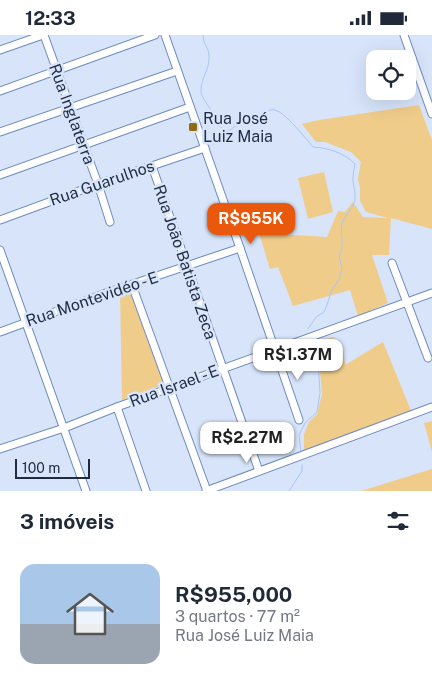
<!DOCTYPE html>
<html lang="pt">
<head>
<meta charset="utf-8">
<style>
  :root { --surface:#fff; --page:#f2f2f3; --text:#1f2937; --muted:#747a83; --accent:#ea580c }
  body { margin:0; font-family:"Public Sans",sans-serif; background:var(--page); color:var(--text); height:100vh; display:flex; flex-direction:column; font-size:19px; white-space:nowrap }
  * { box-sizing:border-box; margin:0 }
  p { font-size:16px; color:var(--muted) }
  .icon { flex:none; width:28px; height:28px; fill:none; stroke:currentColor; stroke-width:2; stroke-linecap:round; stroke-linejoin:round }
  .map { position:relative; height:456px; overflow:hidden }
  .drawer { display:flex; flex-direction:column; background:var(--surface); flex:1 }
  .drawer>* { flex:none }
  .tools { position:absolute; left:366px; top:15px; display:grid; gap:10px }
  .tools a { display:grid; place-items:center; width:50px; height:50px; border-radius:10px; background:var(--surface); box-shadow:0 5px 20px #0002; font-size:25px }
  .scale { position:absolute; left:15px; bottom:12px; width:75px; box-sizing:border-box; padding-left:5px; border:2px solid #1f2b3f; border-top:0; font-size:14px; line-height:18px; white-space:nowrap; color:#1f2b3f; -webkit-text-stroke:4px #d7e4fa; paint-order:stroke }
  .price { position:absolute; translate:-50% -42px; padding:0 11px; border-radius:10px; background:#fff; color:#222; font-size:16px; line-height:32px; filter:drop-shadow(0 1px 2px #0008) }
  .price::after { content:''; position:absolute; left:50%; top:30px; width:15px; height:11px; margin-left:-8px; background:inherit; clip-path:polygon(0 0,100% 0,50% 100%) }
  .price.current { background:var(--accent); color:#fff }
  ul { padding:0; list-style:none }
  li { display:flex; align-items:center; gap:15px; height:125px; padding:0 20px }
  li span { display:grid; place-items:center; flex:none; width:140px; height:100px; border-radius:15px; color:#555 }
  li>.icon { margin-inline-start:auto }
  span .icon { width:60px; height:60px; fill:#fffc; stroke-width:1 }
  li b { font-size:21px }
  h2 { display:flex; justify-content:space-between; align-items:center; height:60px; padding:0 20px; font-size:21px }
  .status { display:flex; justify-content:space-between; align-items:center; height:35px; padding:0 25px; background:var(--surface); direction:ltr }
  .status svg { height:14px; fill:currentColor }
  .map>svg:first-child { display:block }
  .green { fill:#f0cc8b }
  .lines { fill:none; stroke-linecap:round; stroke-linejoin:round }
  .stream { stroke:#a9c6f5; stroke-width:1 }
  .minor-casing { stroke:#6e8bbd; stroke-width:9 }
  .minor { stroke:#fff; stroke-width:7 }
  .poi-dot { fill:#926a12; stroke:#d7e4fa; stroke-width:2 }
  .labels { text-anchor:middle; dominant-baseline:central; stroke-width:5; stroke-linejoin:round; paint-order:stroke }
  .street-label { font-size:16px; fill:#1f2b3f; stroke:#d7e4fa }
  .poi-label { font-size:16px; fill:#1f2b3f; stroke:#d7e4fa; text-anchor:start }
</style>
</head>
<body>
<div class="status"><b>12:33</b><svg viewBox="0 0 49 12"><path d="M0 12V9h3v3zM5 12V6h3v6zM10 12V3h3v9zM15 12V0h3v12zM26 1h20v11H26zM47 4h2v5h-2z"/></svg></div>
<div class="map">
<svg width="432" height="456" viewBox="0 0 432 456">
  <rect width="100%" height="100%" fill="#d7e4fa"/>
  <!-- green -->
  <g class="green">
    <path d="M 419,70 L 432,105 L 432,194 L 391,183 L 389,220 L 372,220 L 388,268 L 358,281 L 350,255 L 293,271 L 278,232 L 270,234 L 259,198 L 327,202 L 338,176 L 345,177 L 353,167 L 363,182 L 388,183 L 366,177 L 360,166 L 360,153 L 358,144 L 361,127 L 351,117 L 325,107 L 316,107 L 302,89 L 319,85 Z"/>
    <path d="M 324,137 L 333,177 L 308,184 L 298,143 Z"/>
    <path d="M 131,255 L 165,349 L 122,365 L 120,258 Z"/>
    <path d="M 333,302 L 343,313 L 345,330 L 383,307 L 412,378 L 304,418 L 304,399 L 309,387 L 317,379 L 322,359 L 319,325 L 311,310 Z"/>
    <path d="M 432,386 L 432,417 L 424,388 Z"/>
    <path d="M 432,434 L 432,456 L 361,456 Z"/>
  </g>
  <g class="lines">
    <!-- stream -->
    <g class="stream">
      <path d="M 203,0 C 203,10 209,12 209,21 C 210,34 201,43 201,55 C 200,61 210,73 213,78 C 214,81 215,85 217,89 C 219,90 224,95 226,96 C 229,96 231,94 233,93 C 239,88 246,86 254,83 C 260,81 268,73 275,75 C 286,78 305,103 313,112 C 329,113 344,118 355,129 C 354,134 353,139 353,144 C 353,152 357,161 354,168 C 351,176 344,181 342,189 C 340,200 345,210 339,220 L 342,234 L 339,244 L 331,257 L 327,270 L 324,277 L 316,282 L 308,294"/>
      <path d="M 301,417 L 299,400 L 305,388 L 317,377 L 320,358 L 318,325 L 311,310 L 308,309"/>
      <path d="M 289,456 L 302,436 L 302,430"/>
    </g>
    <defs>
      <g id="minor">
        <path d="M 44,0 L 98,149 L 110,187"/>
        <path d="M 165,0 L 240,213 L 299,385"/>
        <path d="M 404,0 L 432,79"/>
        <path d="M 0,15 L 43,0"/>
        <path d="M 0,56 L 155,0"/>
        <path d="M 0,97 L 177,36"/>
        <path d="M 152,131 L 259,436"/>
        <path d="M 0,140 L 190,72"/>
        <path d="M 0,185 L 98,149 L 205,113"/>
        <path d="M 0,215 L 86,456"/>
        <path d="M 392,228 L 428,323"/>
        <path d="M 132,250 L 207,456"/>
        <path d="M 0,297 L 109,257 L 240,213"/>
        <path d="M 117,372 L 146,456"/>
        <path d="M 0,414 L 64,393 L 117,372 L 432,258"/>
        <path d="M 206,456 L 432,372"/>
      </g>
    </defs>
    <!-- minor casing -->
    <use href="#minor" class="minor-casing"/>
    <!-- minor -->
    <use href="#minor" class="minor"/>
  </g>
  <!-- markers -->
  <rect class="poi-dot" x="188" y="87" width="10" height="10" rx="2.5"/>
  <g class="labels">
    <!-- street labels -->
    <g class="street-label">
      <text transform="translate(72 79) rotate(70)">Rua Inglaterra</text>
      <text transform="translate(102 148) rotate(-19)">Rua Guarulhos</text>
      <text transform="translate(185 227) rotate(71)">Rua João Batista Zeca</text>
      <text transform="translate(92 264) rotate(-19)">Rua Montevidéo - E</text>
      <text transform="translate(174 351) rotate(-20)">Rua Israel - E</text>
    </g>
    <!-- poi labels -->
    <g class="poi-label">
      <text x="203" y="83">Rua José<tspan x="203" dy="18">Luiz Maia</tspan></text>
    </g>
  </g>
</svg>
<div class="tools">
<a><svg class="icon" aria-label="locate" viewBox="0 0 24 24"><circle cx="12" cy="12" r="6"/><path d="M12 2v4M12 18v4M2 12h4M18 12h4"/></svg></a>
</div>
<div class="scale">100 m</div>
<b class="price current" style="left:251px;top:210px">R$955K</b>
<b class="price" style="left:298px;top:346px">R$1.37M</b>
<b class="price" style="left:247px;top:429px">R$2.27M</b>
</div>
<section class="drawer">
<h2>3 imóveis<svg class="icon" aria-label="filters" viewBox="0 0 24 24"><path d="M4 7h16M4 17h16"/><circle cx="9" cy="7" r="2"/><circle cx="15" cy="17" r="2"/></svg></h2>
<ul>
<li><span style="background:linear-gradient(#a9c7e8 60%,#9aa5b1 0)"><svg class="icon" aria-label="home" viewBox="0 0 24 24"><path d="M3 11l9-7 9 7M6 9v11h12V9"/></svg></span><div><b>R$955,000</b><p>3 quartos · 77 m²</p><p>Rua José Luiz Maia</p></div></li>
</ul>
</section>
</body>
</html>
